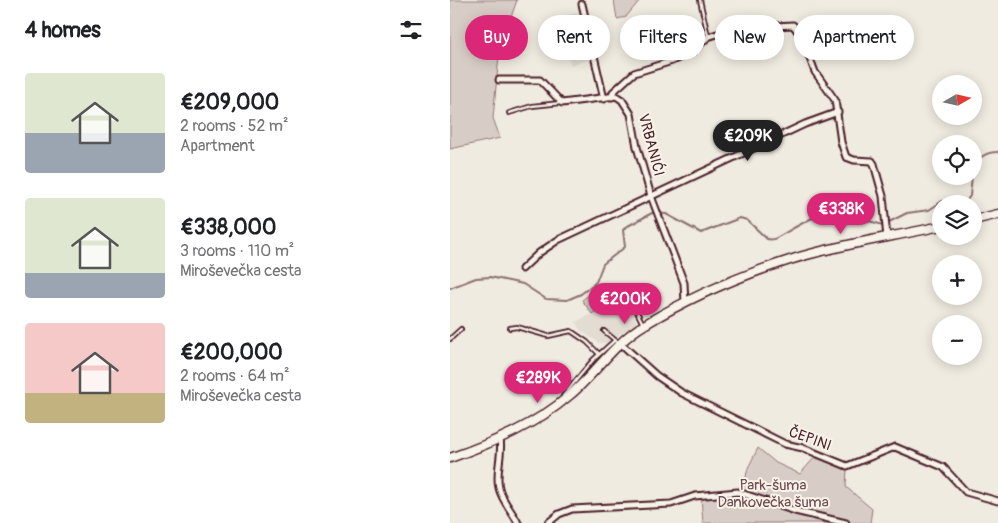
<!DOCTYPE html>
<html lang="en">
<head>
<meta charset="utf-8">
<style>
  :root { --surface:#fff; --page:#f6f6f6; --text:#202124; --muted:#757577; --accent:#db2777 }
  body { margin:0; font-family:Pangolin,sans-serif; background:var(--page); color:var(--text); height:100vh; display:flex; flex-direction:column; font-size:19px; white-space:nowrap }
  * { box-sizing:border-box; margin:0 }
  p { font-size:16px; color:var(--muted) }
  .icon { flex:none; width:28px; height:28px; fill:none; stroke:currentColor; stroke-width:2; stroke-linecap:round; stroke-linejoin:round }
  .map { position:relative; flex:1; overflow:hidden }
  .side { display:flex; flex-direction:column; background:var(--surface); width:450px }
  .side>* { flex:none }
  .hud { position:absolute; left:15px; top:15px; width:458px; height:45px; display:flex; gap:10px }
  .needle { width:32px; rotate:81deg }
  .buttons { position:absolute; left:482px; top:75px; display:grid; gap:10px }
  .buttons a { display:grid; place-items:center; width:50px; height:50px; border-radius:50%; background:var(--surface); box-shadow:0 2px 12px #0003; font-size:25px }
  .price { position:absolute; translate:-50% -42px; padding:0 11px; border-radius:18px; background:var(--accent); color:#fff; font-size:16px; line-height:32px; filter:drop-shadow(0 1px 2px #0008) }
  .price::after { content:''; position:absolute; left:50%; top:30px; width:15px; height:11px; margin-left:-8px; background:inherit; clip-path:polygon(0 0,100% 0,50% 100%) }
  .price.on { background:#222; color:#fff }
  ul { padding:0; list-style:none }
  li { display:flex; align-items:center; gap:15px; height:125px; padding:0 25px }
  li span { display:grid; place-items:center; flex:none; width:140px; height:100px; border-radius:5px; color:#555 }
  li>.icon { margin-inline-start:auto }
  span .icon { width:60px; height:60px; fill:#fffc; stroke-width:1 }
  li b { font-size:21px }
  h2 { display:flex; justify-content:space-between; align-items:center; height:60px; padding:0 25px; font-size:21px }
  .chip { padding:0 18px; border-radius:22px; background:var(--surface); box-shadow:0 2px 12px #0003; font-size:18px; line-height:45px }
  .chip.on { background:var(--accent); color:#fff }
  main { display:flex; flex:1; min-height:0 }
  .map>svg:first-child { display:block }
  .built { fill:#e3dcd2 }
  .green { fill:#d8cdc6; stroke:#917678 }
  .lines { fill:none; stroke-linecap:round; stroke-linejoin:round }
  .stream { stroke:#8b6f72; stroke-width:2 }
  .lane-casing { stroke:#4a1f2b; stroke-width:6 }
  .street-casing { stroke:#4a1f2b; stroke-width:9 }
  .secondary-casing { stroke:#4a1f2b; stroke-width:11 }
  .lane { stroke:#f7f3e8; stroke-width:2.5 }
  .street { stroke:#f7f3e8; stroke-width:5 }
  .secondary { stroke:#f7f3e8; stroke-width:8 }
  .labels { text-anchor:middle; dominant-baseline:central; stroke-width:4; stroke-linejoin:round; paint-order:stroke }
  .street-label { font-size:15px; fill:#4a1f2b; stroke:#f7f3e8 }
  .park-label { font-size:15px; fill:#6e4a52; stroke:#f7f3e8 }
</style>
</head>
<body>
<main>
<section class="side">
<h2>4 homes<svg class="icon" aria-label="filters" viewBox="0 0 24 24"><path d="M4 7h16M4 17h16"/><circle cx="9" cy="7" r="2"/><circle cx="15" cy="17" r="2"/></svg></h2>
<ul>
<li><span style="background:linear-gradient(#dfe7d0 60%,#9aa5b1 0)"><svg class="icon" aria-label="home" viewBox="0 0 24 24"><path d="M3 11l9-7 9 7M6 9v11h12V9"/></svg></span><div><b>€209,000</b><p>2 rooms · 52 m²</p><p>Apartment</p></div></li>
<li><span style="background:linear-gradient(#dfe7d0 75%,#9aa5b1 0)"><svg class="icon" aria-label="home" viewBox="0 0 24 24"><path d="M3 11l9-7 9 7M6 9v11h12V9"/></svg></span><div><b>€338,000</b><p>3 rooms · 110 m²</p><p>Miroševečka cesta</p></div></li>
<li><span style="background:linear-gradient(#f6c9c9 70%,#c2b280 0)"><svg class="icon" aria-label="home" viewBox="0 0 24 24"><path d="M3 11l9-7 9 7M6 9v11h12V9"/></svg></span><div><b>€200,000</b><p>2 rooms · 64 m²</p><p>Miroševečka cesta</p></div></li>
</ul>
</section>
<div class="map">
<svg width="548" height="523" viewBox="0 0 548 523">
  <rect width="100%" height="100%" fill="#f0ebe0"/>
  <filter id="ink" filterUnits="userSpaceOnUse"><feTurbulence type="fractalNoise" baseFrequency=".02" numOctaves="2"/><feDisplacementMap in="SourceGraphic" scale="10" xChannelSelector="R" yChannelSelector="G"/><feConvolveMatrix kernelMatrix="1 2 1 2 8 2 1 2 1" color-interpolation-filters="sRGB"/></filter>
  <g filter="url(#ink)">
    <!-- built -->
    <g class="built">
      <path d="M 132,11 L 143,58 L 121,65 L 101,20 Z"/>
      <path d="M 169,299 L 172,304 L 177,301 L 187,323 L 156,343 L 149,343 L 129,329 L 126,322 Z"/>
    </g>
    <!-- green -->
    <g class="green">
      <path d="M 0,0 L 67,0 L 53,40 L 32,34 L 29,50 L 49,55 L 43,118 L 50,138 L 0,149 Z"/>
      <path d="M 164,0 L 190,0 L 176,17 L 167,19 Z"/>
      <path d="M 155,283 L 165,296 L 142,314 L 132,300 Z"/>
      <path d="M 308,448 L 326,463 L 350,474 L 366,456 L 397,469 L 396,487 L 422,509 L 420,523 L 253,523 L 251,497 L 292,494 L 298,468 Z"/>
    </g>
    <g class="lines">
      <!-- stream -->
      <g class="stream">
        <path d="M 524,170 C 527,157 535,152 548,152"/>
        <path d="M 514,204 L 520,196 L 522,176"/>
        <path d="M 0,288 L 26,278 L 40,277 L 73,284 L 96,299 L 117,300 L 131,294 L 140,287 L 146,282 L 153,264 L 175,247 L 173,230 L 176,227 L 202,213 L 216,214 L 251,233 L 290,218 L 297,220 L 317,239 C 321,240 325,239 328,237 C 350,224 369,214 392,203 L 398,204 L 412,219 L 433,225 L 457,213 L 479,210 L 492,201 L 501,204"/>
      </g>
      <defs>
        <g id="lane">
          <path d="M 250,0 L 258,36"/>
          <path d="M 59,113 L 82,106 L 111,103"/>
          <path d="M 182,302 L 193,324"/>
          <path d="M 60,328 L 67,327 L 98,336 L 121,331 L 137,342 L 149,354"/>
          <path d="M 154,331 L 165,340"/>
          <path d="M 0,339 L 11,329"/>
          <path d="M 113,396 L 143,360 L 165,340 L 169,343"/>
        </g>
        <g id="street">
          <path d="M 132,4 L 154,99"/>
          <path d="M 49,80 L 90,80 L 112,103 L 166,96 L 172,100 L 181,114 L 187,147 L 201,196 L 234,283 L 235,303"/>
          <path d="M 162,97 L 163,92 L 184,73 L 222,61 L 243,51 L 258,37 L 270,33 L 307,27 L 343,25 L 352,37 L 365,72 L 385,100 L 391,142 L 396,157 L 404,160 L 422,161 L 424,164 L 433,196 L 437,238"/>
          <path d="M 72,269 L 89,253 L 108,240 L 355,124 L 388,112"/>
          <path d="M 170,343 L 207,376 L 232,393 L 335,444 L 353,448 L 397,466 L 445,447 L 493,467 L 516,492 L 548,501"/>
          <path d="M 50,439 C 53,455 45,472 49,488 C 52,501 62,511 68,523"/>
          <path d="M 98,523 L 109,514 L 122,509 L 221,504 L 245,496 L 288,492 L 345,511 L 396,523"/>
        </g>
        <g id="secondary">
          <path d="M 524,220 L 548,214"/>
          <path d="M 0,458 C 42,443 86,425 120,395 C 146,373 165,342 194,325 C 240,297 292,275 343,259 C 391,244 442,237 491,226"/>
        </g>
      </defs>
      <!-- lane casing -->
      <use href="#lane" class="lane-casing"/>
      <!-- street casing -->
      <use href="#street" class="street-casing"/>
      <!-- secondary casing -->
      <use href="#secondary" class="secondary-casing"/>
      <!-- lane -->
      <use href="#lane" class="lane"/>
      <!-- street -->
      <use href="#street" class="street"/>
      <!-- secondary -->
      <use href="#secondary" class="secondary"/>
    </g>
  </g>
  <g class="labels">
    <!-- street labels -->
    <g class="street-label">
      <text transform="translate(201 145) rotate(75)">VRBANIĆI</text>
      <text transform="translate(360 439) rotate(20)">ČEPINI</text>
    </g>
    <!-- park labels -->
    <g class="park-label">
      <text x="323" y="485">Park-šuma<tspan x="323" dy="17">Dankovečka šuma</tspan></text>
    </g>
  </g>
</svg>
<div class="buttons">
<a><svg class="needle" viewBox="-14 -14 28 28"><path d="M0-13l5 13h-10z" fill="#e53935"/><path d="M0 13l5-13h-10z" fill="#757577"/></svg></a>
<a><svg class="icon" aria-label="locate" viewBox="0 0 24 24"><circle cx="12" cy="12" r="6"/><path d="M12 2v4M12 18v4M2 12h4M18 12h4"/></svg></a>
<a><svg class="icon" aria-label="layers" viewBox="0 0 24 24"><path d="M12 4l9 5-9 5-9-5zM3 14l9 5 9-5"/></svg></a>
<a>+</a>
<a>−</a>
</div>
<b class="price on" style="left:298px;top:162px">€209K</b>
<b class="price" style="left:391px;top:235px">€338K</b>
<b class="price" style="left:175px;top:325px">€200K</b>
<b class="price" style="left:88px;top:404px">€289K</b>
<div class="hud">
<a class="chip on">Buy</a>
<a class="chip">Rent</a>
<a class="chip">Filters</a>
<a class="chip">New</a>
<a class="chip">Apartment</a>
</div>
</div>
</main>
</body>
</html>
